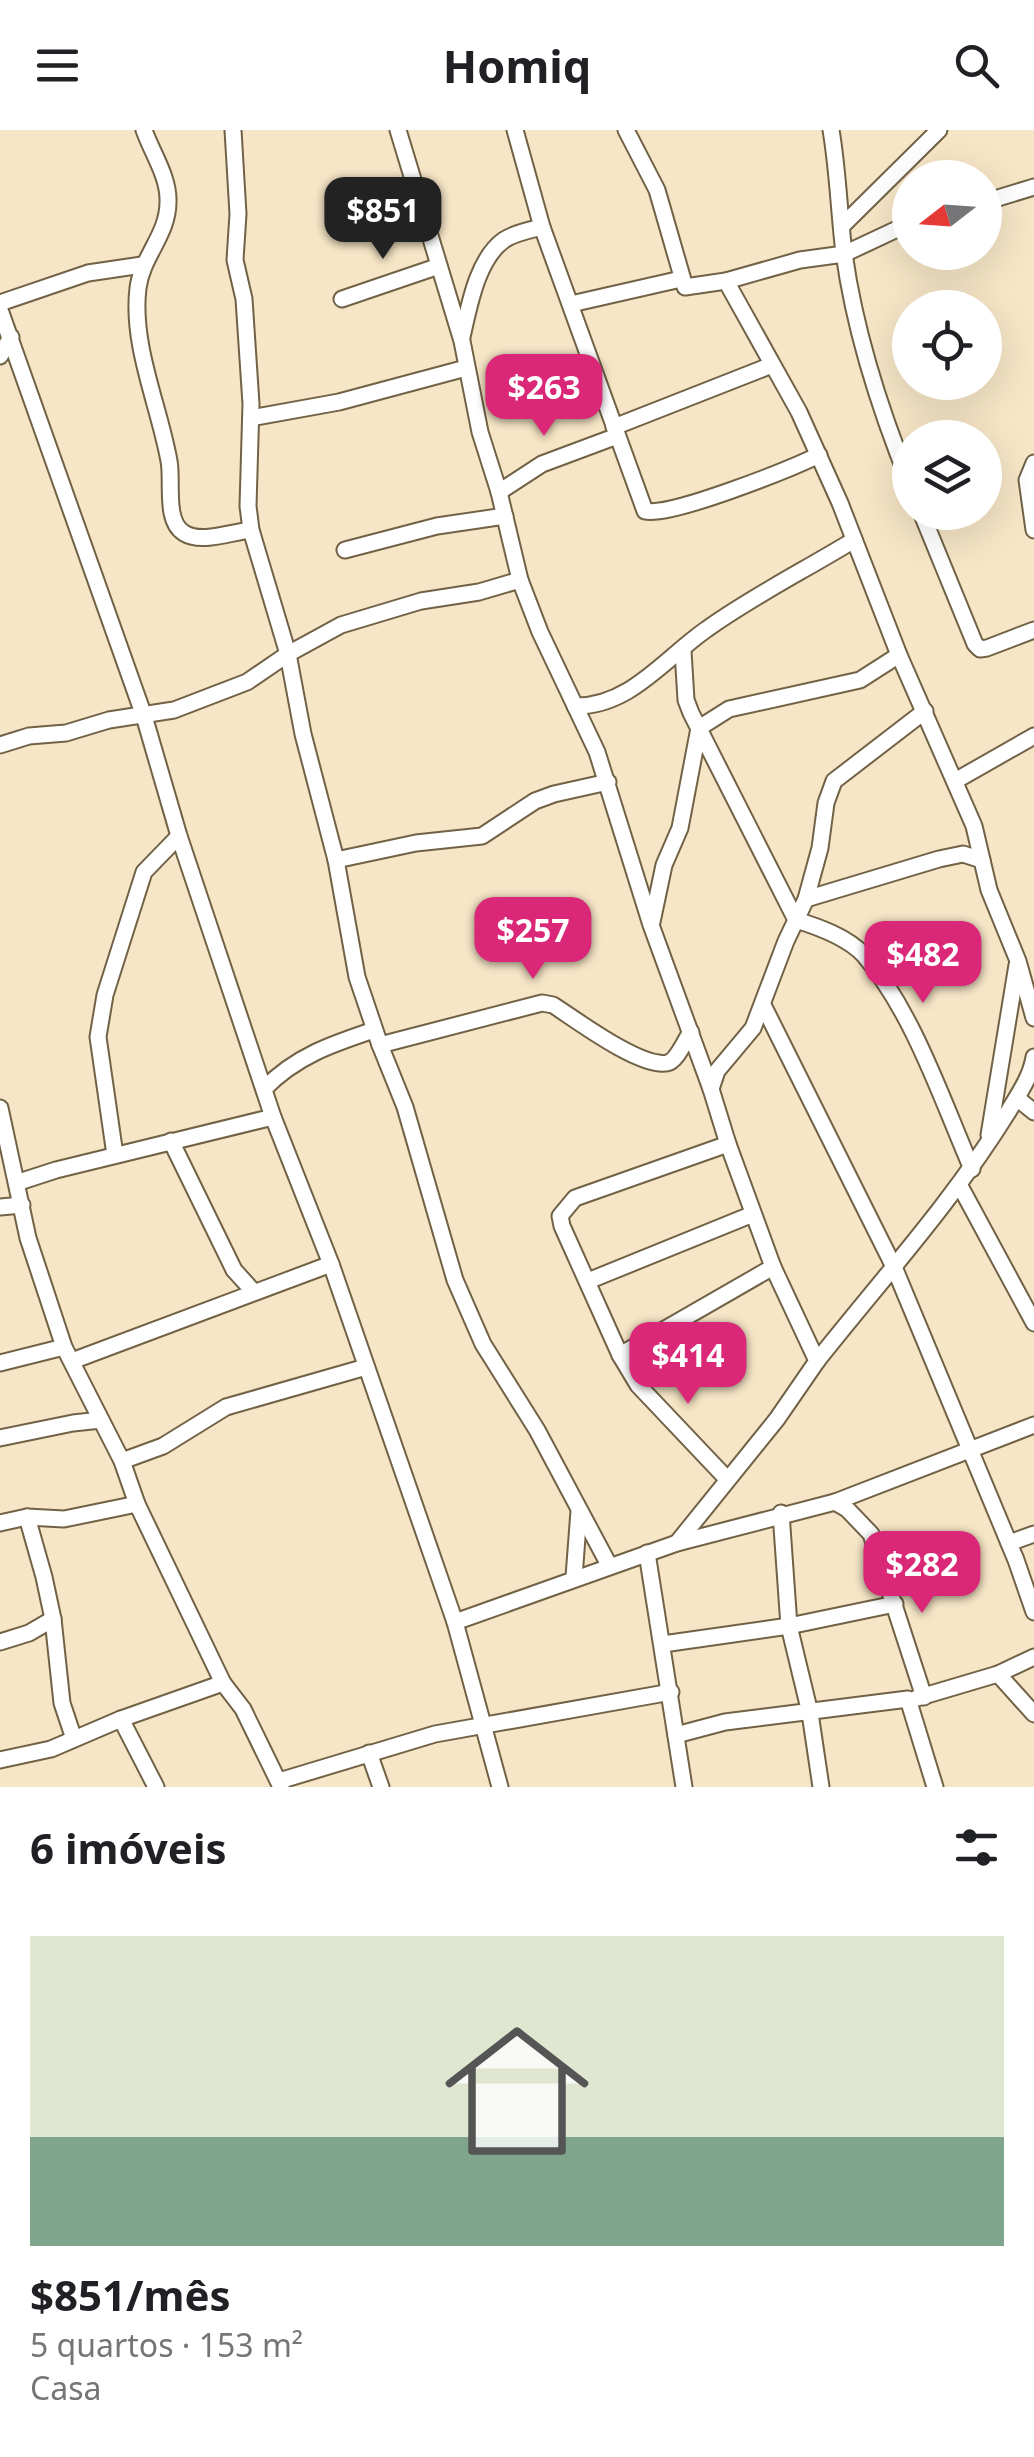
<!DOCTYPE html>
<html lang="pt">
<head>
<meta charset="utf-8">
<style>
  :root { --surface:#fff; --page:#f2f2f2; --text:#202124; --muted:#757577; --accent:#db2777 }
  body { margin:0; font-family:"Noto Sans",sans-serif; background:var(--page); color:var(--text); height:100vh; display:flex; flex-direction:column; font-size:38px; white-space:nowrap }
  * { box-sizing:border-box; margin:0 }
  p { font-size:32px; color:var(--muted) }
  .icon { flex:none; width:55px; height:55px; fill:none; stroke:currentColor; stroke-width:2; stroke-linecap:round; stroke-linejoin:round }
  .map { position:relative; height:1657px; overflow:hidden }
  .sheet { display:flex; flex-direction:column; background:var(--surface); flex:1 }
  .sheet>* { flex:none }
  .needle { width:65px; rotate:253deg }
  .tools { position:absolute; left:892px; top:30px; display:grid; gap:20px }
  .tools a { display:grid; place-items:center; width:110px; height:110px; border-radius:50%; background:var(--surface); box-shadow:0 10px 40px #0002; font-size:50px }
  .price { position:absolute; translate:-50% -85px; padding:0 22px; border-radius:20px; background:var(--accent); color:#fff; font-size:32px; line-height:65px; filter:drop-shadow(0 2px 5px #0008) }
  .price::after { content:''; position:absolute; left:50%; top:60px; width:30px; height:22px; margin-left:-15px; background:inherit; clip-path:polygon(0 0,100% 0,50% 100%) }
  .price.on { background:#222; color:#fff }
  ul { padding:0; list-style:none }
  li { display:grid; align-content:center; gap:20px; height:530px; padding:0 30px }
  li span { display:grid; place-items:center; height:310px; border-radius:0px; color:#555 }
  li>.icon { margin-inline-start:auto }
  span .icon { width:180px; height:180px; fill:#fffc; stroke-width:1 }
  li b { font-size:42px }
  h2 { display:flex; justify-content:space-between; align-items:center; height:120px; padding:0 30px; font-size:42px }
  header { display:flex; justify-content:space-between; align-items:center; height:130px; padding:0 30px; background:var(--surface); font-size:45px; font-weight:700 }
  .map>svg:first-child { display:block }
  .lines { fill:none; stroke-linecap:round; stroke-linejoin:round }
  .minor-casing { stroke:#716246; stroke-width:19 }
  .minor { stroke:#fff; stroke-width:15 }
</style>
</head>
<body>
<header><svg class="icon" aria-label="menu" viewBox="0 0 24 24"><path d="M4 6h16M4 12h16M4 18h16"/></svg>Homiq<svg class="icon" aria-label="search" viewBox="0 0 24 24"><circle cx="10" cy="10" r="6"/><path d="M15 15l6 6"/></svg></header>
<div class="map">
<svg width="1034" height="1657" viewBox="0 0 1034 1657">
  <rect width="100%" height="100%" fill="#f6e5c6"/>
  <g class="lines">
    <defs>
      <g id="minor">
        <path d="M 144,0 C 152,23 169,47 168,72 C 168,105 142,126 138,158 C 131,215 159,275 169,331 C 173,351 164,391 184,403 C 201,414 231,402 251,400"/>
        <path d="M 233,0 L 238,84 L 235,130 L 244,169 L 251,274 L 248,376 L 251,400 L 288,524 L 303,604 L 336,730"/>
        <path d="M 398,0 L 462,211 L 480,302 L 499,362 L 520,450 L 540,502 L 597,622 L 651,795 L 711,959 L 728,1014 L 773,1137 L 817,1231 L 777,1289 L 677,1413"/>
        <path d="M 515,0 L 542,97 L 645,381 C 671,387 790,339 819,325"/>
        <path d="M 626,0 L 657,60 L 685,157 L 726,151 L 800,130 L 844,124 L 910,93"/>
        <path d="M 831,0 C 838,41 839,82 844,123 C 855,203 880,280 910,354"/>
        <path d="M 985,72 L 1034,57"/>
        <path d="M 842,96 L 939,0"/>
        <path d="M 726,151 L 799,282 L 840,373 L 899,525 L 974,696 L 989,760 L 1018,831 L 1034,888"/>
        <path d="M 342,169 L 439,136"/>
        <path d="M 0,173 L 88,143 L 142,135"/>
        <path d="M 571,174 L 681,149"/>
        <path d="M 0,180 L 144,586 L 179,706 L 273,987 L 331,1134 L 455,1492 L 500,1657"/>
        <path d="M 462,207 C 469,177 477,129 504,110 C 514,103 530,100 542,97"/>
        <path d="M 0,226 L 11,207"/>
        <path d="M 251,288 L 339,272 L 466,238"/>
        <path d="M 614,297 L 772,235"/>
        <path d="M 1034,333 L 1027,350 L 1034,400"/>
        <path d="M 499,362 L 542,334 L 617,306"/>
        <path d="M 921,382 L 975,514 L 980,519 L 987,518 L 1034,500"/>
        <path d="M 345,420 L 437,396 L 505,386"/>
        <path d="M 683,521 L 686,570 L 691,583 L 796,790 C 819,797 847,807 864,825 C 913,882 942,970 972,1039"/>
        <path d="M 575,576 C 630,577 666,527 707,499 C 753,466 805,440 854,410"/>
        <path d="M 0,615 L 29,606 L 66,603 L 109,590 L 174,580 L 247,552 L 288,524 L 341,495 L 421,471 L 479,462 L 520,450"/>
        <path d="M 955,651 L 1034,606"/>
        <path d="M 608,652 L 554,664 L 535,671 L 482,706 L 416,713 L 336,730 L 357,847 L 380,915 L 405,977 L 455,1150 L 483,1214 L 537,1300 L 609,1435"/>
        <path d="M 806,769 L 939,729 L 963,724 L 982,730"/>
        <path d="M 652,792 L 664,735 L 680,698 L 699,598 L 729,579 L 860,550 L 899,525"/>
        <path d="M 763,875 L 894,1137 L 1016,1430 L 1034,1482"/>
        <path d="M 380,915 L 542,873 L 553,875 C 575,889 640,938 667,933 C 677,931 685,910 691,902"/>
        <path d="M 264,959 C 296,926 332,914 374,900"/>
        <path d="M 711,959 L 717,941 L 753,898 L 786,811 L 806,769 L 820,718 L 826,673 L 834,651 L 925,581"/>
        <path d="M 1017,968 L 1034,982"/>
        <path d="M 0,978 L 28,1108 L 64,1217 L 122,1331 L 137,1374 L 223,1553 L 243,1579 L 281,1657"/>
        <path d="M 989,1005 L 1017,835"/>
        <path d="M 171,1011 L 234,1140 L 253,1161"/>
        <path d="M 115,1025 L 98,907 L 105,865 L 144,742 L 179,706"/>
        <path d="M 19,1052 L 56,1040 L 273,987"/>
        <path d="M 960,1056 L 1034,1193"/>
        <path d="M 0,1077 L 22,1075"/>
        <path d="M 588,1151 L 753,1084"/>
        <path d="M 620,1225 L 773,1137"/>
        <path d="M 72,1231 L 331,1134"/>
        <path d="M 817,1231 C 882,1149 953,1071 1008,982 C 1018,965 1031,947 1034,927"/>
        <path d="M 0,1233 L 64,1217"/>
        <path d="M 0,1308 L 73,1293 L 101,1290"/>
        <path d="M 122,1331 L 163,1316 L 226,1277 L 366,1237"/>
        <path d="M 727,1349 L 638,1255 L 620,1225 L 562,1096 L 560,1086 L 575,1068 L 728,1014"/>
        <path d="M 835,1372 L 847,1379 L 871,1404 L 924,1567"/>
        <path d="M 781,1383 L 789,1496 L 810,1583 L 821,1657"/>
        <path d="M 27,1387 L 44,1447 L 53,1489 L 62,1573 L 74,1609"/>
        <path d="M 0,1393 L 27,1387 L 64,1389 L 137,1374"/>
        <path d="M 1009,1413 L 1034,1404"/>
        <path d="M 647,1423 L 684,1657"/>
        <path d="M 574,1447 L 579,1381"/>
        <path d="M 455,1492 L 677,1413 L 835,1372 L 1034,1295"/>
        <path d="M 0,1512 L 29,1503 L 53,1489"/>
        <path d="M 663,1514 L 789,1496 L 895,1474"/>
        <path d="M 998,1544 L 1034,1584"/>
        <path d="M 917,1568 L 998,1544 L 1034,1527"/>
        <path d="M 121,1589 L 156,1657"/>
        <path d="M 676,1605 L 725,1592 L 908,1569 L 935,1657"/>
        <path d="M 369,1623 L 381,1657"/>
        <path d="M 0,1630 L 51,1619 L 121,1589 L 223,1553"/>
        <path d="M 279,1651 L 435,1604 L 671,1562"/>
      </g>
    </defs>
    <!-- minor casing -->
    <use href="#minor" class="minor-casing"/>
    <!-- minor -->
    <use href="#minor" class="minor"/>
  </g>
</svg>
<div class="tools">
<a><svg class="needle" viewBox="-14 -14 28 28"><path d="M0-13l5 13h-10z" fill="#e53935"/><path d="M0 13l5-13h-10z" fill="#757577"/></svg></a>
<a><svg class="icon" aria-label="locate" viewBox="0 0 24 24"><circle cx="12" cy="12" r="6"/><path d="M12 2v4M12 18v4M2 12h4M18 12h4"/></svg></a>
<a><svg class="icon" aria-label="layers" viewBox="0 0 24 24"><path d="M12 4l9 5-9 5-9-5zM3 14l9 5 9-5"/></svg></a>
</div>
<b class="price on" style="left:383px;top:132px">$851</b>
<b class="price" style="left:544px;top:309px">$263</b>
<b class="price" style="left:533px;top:852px">$257</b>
<b class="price" style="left:923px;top:876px">$482</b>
<b class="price" style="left:688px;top:1277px">$414</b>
<b class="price" style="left:922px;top:1486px">$282</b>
</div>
<section class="sheet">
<h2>6 imóveis<svg class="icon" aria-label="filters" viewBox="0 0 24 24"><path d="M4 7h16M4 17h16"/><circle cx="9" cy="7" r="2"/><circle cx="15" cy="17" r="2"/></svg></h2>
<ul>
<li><span style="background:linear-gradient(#dfe7d0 65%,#7fa58c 0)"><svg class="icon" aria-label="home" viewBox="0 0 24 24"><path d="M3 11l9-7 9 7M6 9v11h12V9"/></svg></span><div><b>$851/mês</b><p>5 quartos · 153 m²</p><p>Casa</p></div></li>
</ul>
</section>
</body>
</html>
